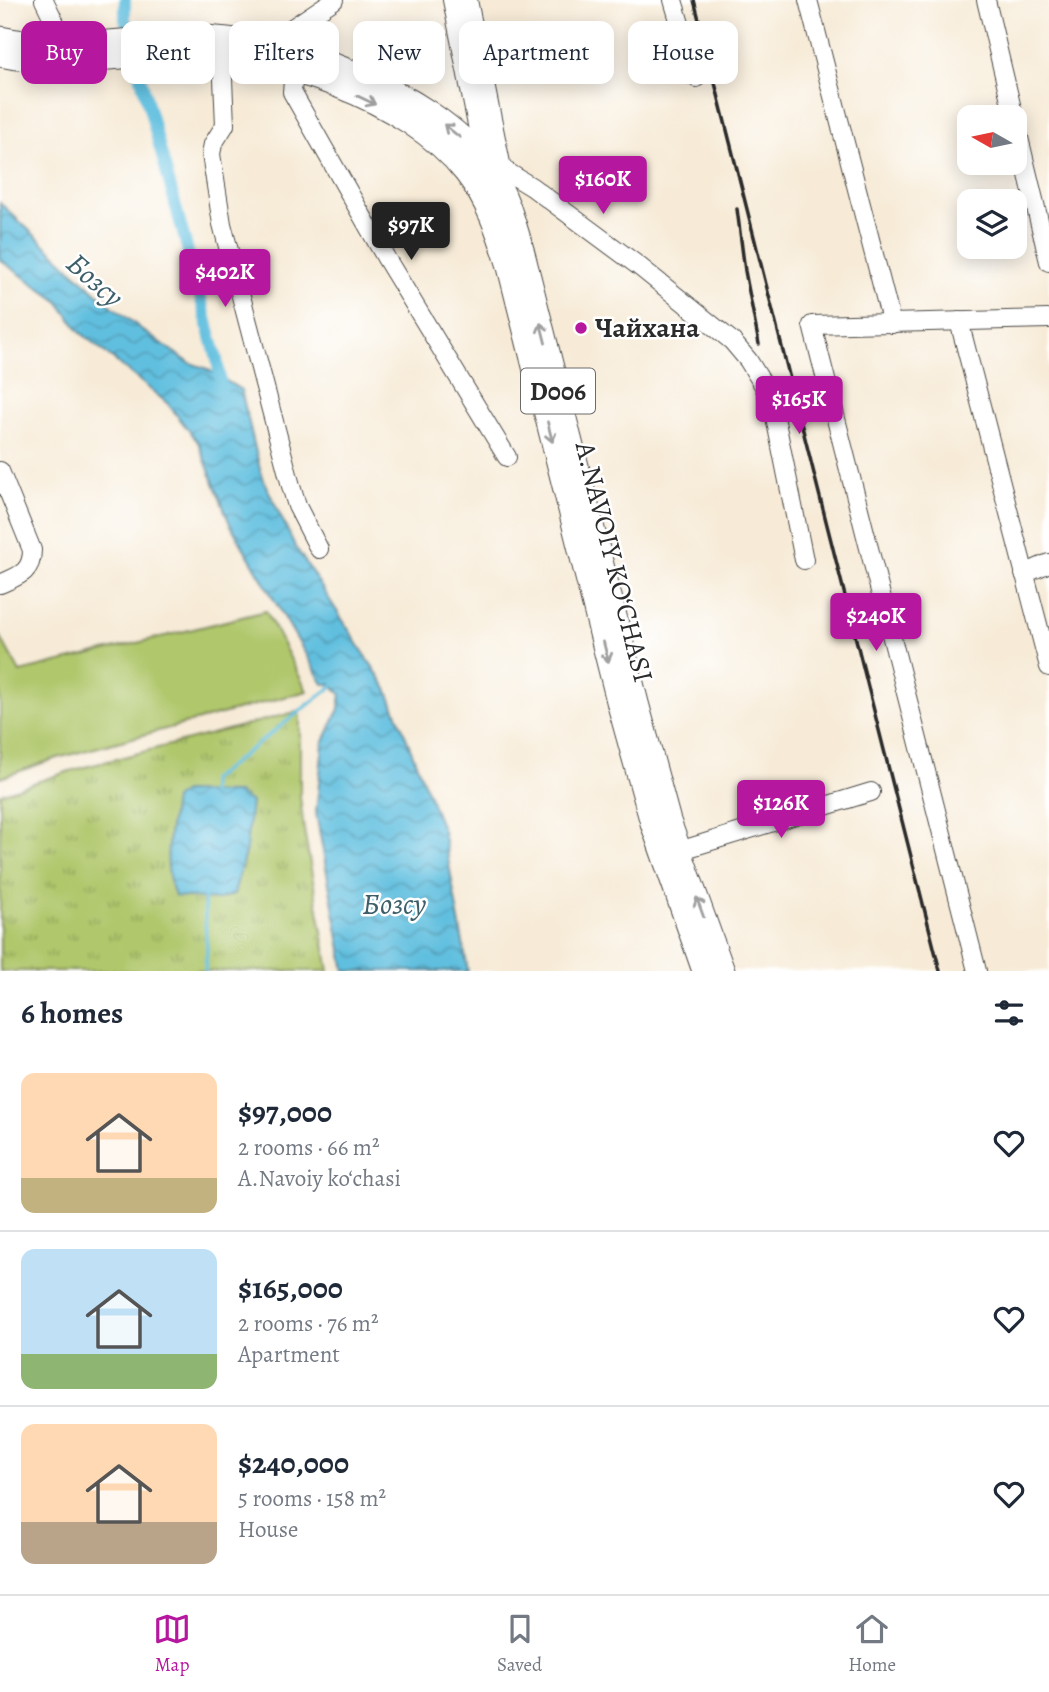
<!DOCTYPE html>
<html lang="en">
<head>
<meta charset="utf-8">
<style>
  :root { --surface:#fff; --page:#f6f6f7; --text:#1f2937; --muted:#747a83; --line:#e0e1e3; --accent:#b5179e }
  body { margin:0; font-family:Alegreya,serif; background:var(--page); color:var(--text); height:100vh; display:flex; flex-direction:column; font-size:26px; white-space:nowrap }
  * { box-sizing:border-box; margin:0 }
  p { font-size:23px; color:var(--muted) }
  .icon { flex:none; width:38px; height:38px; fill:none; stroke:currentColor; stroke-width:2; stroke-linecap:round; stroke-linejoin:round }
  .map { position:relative; height:971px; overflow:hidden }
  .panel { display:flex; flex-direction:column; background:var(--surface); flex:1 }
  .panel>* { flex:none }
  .hud { position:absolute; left:21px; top:21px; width:1008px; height:63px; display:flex; gap:14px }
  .needle { width:46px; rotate:279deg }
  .fabs { position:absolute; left:957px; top:105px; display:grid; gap:14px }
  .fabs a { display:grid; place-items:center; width:70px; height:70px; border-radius:14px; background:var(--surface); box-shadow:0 4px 18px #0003; font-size:35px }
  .price { position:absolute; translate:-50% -60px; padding:0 16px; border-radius:7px; background:var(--accent); color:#fff; font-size:23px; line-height:46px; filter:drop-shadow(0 2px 4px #0008) }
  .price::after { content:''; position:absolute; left:50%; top:42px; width:21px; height:16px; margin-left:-10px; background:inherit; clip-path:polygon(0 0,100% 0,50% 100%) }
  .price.active { background:#222; color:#fff }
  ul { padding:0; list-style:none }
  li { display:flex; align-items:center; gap:21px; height:175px; padding:0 21px }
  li+li { border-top:2px solid var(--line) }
  li span { display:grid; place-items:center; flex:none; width:196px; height:140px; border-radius:14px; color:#555 }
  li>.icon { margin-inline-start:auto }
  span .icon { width:84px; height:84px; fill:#fffc; stroke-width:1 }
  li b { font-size:30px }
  h2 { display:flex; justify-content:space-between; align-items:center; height:84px; padding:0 21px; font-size:30px }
  .chip { padding:0 24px; border-radius:14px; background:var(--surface); box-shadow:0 4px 18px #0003; font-size:24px; line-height:63px }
  .chip.active { background:var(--accent); color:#fff }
  .menu { display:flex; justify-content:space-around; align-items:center; height:98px; border-top:2px solid var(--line); background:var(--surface); font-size:19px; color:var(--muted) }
  .menu a { display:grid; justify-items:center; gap:4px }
  .menu .active { color:var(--accent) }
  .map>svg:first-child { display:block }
  .green { fill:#b0c76c; stroke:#6e794c; stroke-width:2 }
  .park { fill:url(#park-tufts); stroke:#6e794c; stroke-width:2 }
  .water { fill:url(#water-waves); stroke:#467585; stroke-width:2 }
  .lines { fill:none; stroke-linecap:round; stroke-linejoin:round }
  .stream { stroke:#61bfdf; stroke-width:3.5 }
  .canal { stroke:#61bfdf; stroke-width:12 }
  .minor-casing { stroke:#4a4845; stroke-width:20 }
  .major-casing { stroke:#4a4845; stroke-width:25 }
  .minor { stroke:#fff; stroke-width:18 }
  .major { stroke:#fff; stroke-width:23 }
  .rail { stroke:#2b2b2b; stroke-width:3.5 }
  .oneway { stroke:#a0a0a0 }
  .poi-dot { fill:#b5179e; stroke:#fff; stroke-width:2.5 }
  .labels { text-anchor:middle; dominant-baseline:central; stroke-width:5; stroke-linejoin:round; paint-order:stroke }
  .shield { fill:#fff; stroke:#6b6b6b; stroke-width:2 }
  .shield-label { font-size:26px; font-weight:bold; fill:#2b2b2b }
  .poi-label { font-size:28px; font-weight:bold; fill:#2b2b2b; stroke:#fff; text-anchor:start }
  .street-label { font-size:28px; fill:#2b2b2b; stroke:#fff }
  .water-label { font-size:30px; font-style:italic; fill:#3e5f6a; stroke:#fff }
</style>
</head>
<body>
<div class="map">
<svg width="1049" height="971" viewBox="0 0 1049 971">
  <defs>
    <pattern id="park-tufts" width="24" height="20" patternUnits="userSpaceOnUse" patternTransform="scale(1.75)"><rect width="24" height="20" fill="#b0c76c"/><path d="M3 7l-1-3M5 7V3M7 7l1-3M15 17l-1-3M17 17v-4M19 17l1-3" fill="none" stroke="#8fa259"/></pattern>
    <pattern id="water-waves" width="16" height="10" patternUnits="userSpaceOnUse" patternTransform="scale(1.75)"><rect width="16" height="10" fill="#61bfdf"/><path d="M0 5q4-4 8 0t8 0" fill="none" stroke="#509bb5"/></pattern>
  </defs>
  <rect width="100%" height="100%" fill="#fff"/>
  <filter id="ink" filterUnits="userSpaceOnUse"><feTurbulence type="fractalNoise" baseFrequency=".0143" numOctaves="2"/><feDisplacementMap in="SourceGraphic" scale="14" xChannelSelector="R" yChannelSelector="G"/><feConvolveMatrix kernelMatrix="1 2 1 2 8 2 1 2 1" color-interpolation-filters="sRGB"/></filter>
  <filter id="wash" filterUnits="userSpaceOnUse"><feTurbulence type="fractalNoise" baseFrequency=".00686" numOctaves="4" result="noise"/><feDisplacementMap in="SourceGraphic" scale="28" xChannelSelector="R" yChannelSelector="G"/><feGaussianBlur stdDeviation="1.57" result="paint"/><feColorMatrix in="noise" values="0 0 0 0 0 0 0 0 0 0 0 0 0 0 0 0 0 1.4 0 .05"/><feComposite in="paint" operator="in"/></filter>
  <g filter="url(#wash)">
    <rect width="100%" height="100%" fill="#f7ebd7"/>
    <!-- green -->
    <path class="green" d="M 266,611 L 307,691 L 54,759 L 0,778 L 0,636 L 20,672 Z"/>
    <!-- park -->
    <path class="park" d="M 295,712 L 299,713 L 300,717 L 300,796 L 304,830 L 329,971 L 0,971 L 0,794 L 70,771 Z"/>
    <!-- water -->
    <g class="water">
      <path d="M 0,203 L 102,298 L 146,333 L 190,363 L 205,368 L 241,390 L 262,477 L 295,546 L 387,689 L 443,831 L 468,971 L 345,971 L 316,813 L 323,743 L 339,709 L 341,694 L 331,684 L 323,684 L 230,524 L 198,442 L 167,403 L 80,332 L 58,301 L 0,260 Z"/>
      <path d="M 184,792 L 238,793 L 251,802 L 246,849 L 234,894 L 217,900 L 175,896 C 161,865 170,831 174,799 Z"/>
    </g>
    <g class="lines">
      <!-- stream -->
      <g class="stream">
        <path d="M 211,794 L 211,780 L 335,684"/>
        <path d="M 204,896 L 207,950 L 205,971"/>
      </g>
      <!-- canal -->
      <path class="canal" d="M 125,0 L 125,19 L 217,359 L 222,393"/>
    </g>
  </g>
  <g filter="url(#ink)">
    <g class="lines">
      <defs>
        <g id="minor">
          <path d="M 44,0 L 57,27 L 62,45"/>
          <path d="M 452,0 L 485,165"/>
          <path d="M 468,0 L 504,178"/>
          <path d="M 673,0 L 696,78"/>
          <path d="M 808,0 L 892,324"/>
          <path d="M 986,0 L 1014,117"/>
          <path d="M 280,49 L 289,30 L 334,0"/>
          <path d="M 222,56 L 225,125 L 213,144 L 211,154 L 222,224 L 291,486 L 297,506 L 319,549"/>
          <path d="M 294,71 L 292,92 L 386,258 L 507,457"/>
          <path d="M 1015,121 L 1049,262"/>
          <path d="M 482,166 L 485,163 L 501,168 L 532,187 L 640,267 L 732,341 L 748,360 L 764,386 L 775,417 L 804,560"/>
          <path d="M 959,321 L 1049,667"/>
          <path d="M 0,471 L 32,550 C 32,573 18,576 0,584"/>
          <path d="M 1024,574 L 1049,563"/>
          <path d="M 669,854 L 871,792"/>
          <path d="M 977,971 L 812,325 L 1049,319"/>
        </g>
        <g id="major">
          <path d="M 0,38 C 66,53 130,36 196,37 C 287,37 432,91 487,165 C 506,191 514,222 523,253 L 637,703 L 669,821 L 723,971"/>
          <path d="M 0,55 C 60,68 120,54 180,54 C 273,54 407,97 466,173 C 487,200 498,231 508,263 L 619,705 L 652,823 L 704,971"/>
        </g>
      </defs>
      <!-- minor casing -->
      <use href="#minor" class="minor-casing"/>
      <!-- major casing -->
      <use href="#major" class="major-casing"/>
      <!-- minor -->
      <use href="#minor" class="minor"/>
      <!-- major -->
      <use href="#major" class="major"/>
      <!-- rail -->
      <g class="rail">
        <path d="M 694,0 L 940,971"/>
        <path d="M 737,209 L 745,271 L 759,344"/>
      </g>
    </g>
    <!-- one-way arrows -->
    <defs><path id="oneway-shaft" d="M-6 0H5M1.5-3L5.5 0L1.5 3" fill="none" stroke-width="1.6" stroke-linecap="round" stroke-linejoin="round" transform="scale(1.75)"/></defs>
    <g class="oneway">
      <use href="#oneway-shaft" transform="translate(366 100) rotate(26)"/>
      <use href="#oneway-shaft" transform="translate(452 131) rotate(-141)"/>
      <use href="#oneway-shaft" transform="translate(543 333) rotate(-104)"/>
      <use href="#oneway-shaft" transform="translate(550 432) rotate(76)"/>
      <use href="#oneway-shaft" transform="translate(606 652) rotate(76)"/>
      <use href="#oneway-shaft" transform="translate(700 907) rotate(-110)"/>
    </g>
  </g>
  <!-- markers -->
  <circle class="poi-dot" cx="581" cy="328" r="7"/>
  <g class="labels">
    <!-- shield labels -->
    <rect class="shield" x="521" y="368.5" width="74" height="45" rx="5"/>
    <g class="shield-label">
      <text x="558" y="391">D006</text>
    </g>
    <!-- poi labels -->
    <g class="poi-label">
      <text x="595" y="328">Чайхана</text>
    </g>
    <!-- street labels -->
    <g class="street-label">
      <text transform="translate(614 562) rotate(76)">A.NAVOIY KO‘CHASI</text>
    </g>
    <!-- water labels -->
    <g class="water-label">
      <text transform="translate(95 280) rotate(42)">Бозсу</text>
      <text x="394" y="904">Бозсу</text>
    </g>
  </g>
</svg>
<div class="fabs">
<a><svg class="needle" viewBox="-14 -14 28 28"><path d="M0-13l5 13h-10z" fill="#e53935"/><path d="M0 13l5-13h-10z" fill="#747a83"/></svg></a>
<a><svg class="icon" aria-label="layers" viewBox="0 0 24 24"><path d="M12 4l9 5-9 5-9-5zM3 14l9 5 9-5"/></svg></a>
</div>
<b class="price" style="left:603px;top:216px">$160K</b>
<b class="price active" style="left:411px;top:262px">$97K</b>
<b class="price" style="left:225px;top:309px">$402K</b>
<b class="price" style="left:799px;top:436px">$165K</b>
<b class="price" style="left:876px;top:653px">$240K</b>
<b class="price" style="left:781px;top:840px">$126K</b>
<div class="hud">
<a class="chip active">Buy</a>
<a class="chip">Rent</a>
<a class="chip">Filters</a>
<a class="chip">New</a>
<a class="chip">Apartment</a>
<a class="chip">House</a>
</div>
</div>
<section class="panel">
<h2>6 homes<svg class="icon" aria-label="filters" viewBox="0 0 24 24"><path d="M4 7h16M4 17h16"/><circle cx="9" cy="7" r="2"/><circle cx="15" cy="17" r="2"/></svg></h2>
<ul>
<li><span style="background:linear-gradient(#ffd9b3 75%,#c2b280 0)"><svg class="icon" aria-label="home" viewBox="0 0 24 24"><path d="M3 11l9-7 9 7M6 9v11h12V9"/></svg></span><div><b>$97,000</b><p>2 rooms · 66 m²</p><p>A.Navoiy ko‘chasi</p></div><svg class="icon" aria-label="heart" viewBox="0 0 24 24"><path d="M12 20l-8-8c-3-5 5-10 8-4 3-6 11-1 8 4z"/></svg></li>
<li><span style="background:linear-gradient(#bfe0f5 75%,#8fb573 0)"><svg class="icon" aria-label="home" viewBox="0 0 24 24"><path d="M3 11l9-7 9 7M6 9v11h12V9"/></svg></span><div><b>$165,000</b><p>2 rooms · 76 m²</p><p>Apartment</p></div><svg class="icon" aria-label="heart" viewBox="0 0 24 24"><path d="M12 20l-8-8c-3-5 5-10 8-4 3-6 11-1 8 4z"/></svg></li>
<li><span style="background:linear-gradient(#ffd9b3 70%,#b9a48a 0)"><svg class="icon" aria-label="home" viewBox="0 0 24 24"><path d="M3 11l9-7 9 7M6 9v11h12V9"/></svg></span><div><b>$240,000</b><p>5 rooms · 158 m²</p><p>House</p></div><svg class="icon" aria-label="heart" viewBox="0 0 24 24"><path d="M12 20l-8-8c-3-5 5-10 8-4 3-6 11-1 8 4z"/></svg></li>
</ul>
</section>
<nav class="menu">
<a class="active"><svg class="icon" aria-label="map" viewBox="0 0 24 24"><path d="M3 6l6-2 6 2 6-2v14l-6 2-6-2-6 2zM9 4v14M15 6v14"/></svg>Map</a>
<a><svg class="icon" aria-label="saved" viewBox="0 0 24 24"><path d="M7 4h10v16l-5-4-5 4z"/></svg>Saved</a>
<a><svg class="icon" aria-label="home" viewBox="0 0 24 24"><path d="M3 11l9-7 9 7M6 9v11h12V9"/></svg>Home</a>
</nav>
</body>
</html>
